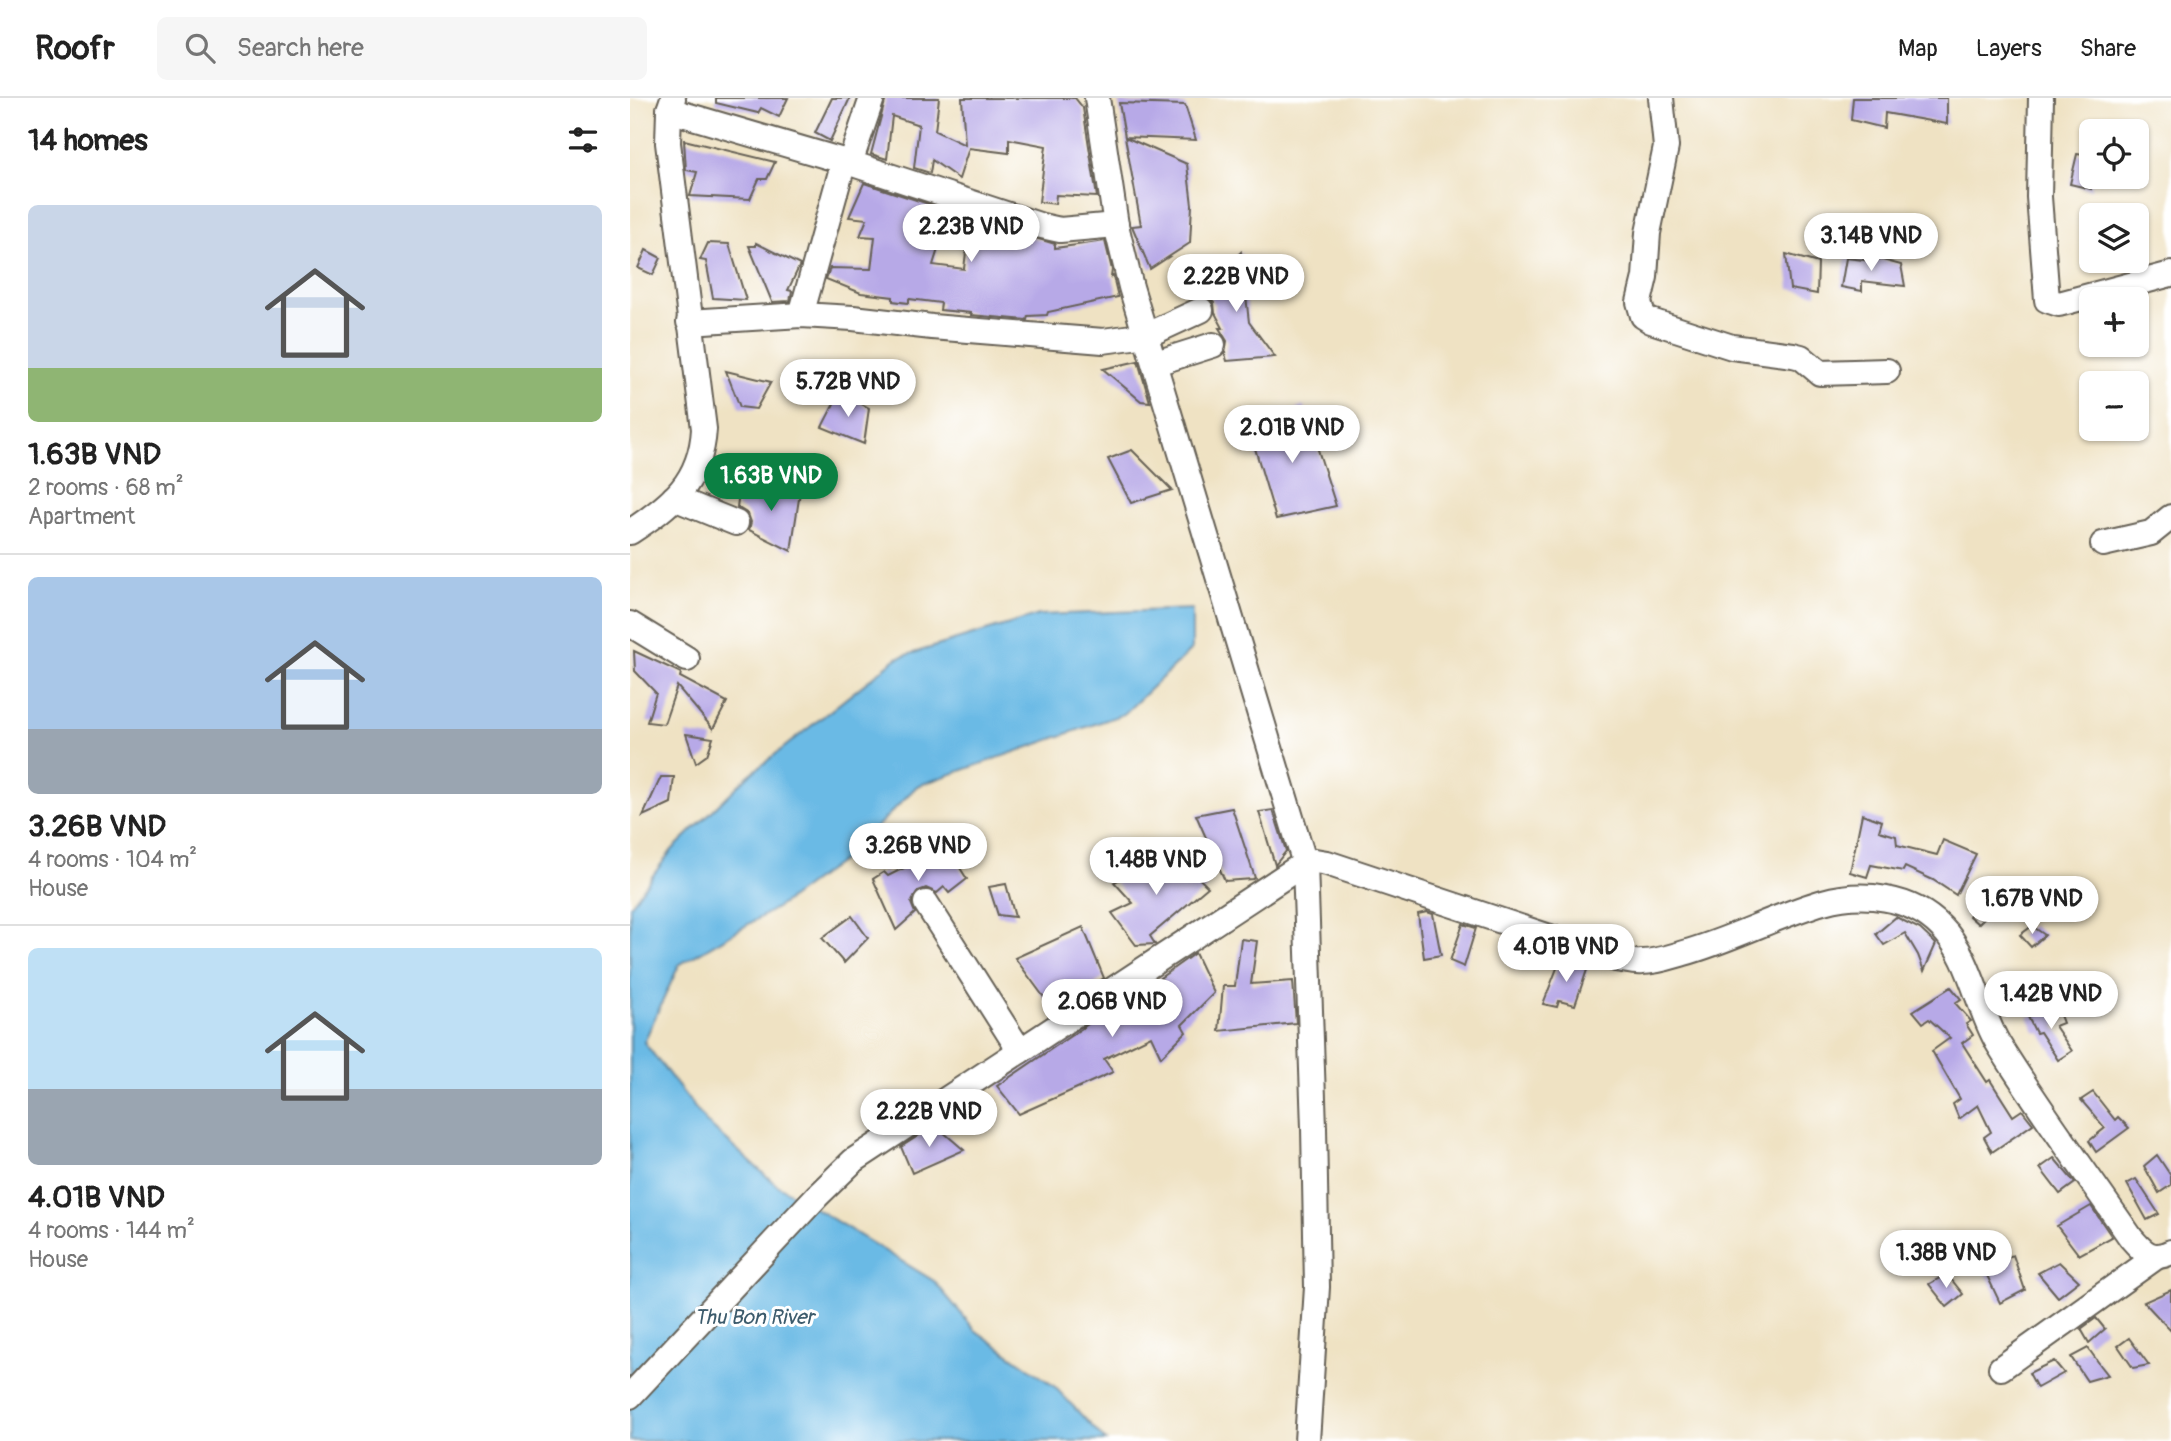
<!DOCTYPE html>
<html lang="en">
<head>
<meta charset="utf-8">
<style>
  :root { --surface:#fff; --page:#f6f6f6; --text:#222; --muted:#767676; --line:#e0e0e0; --accent:#0b8043 }
  body { margin:0; font-family:Pangolin,sans-serif; background:var(--page); color:var(--text); height:100vh; display:flex; flex-direction:column; font-size:26px; white-space:nowrap }
  * { box-sizing:border-box; margin:0 }
  p { font-size:23px; color:var(--muted) }
  .icon { flex:none; width:38px; height:38px; fill:none; stroke:currentColor; stroke-width:2; stroke-linecap:round; stroke-linejoin:round }
  .map { position:relative; flex:1; overflow:hidden }
  .details { display:flex; flex-direction:column; background:var(--surface); width:630px }
  .details>* { flex:none }
  .buttons { position:absolute; left:1449px; top:21px; display:grid; gap:14px }
  .buttons a { display:grid; place-items:center; width:70px; height:70px; border-radius:10px; background:var(--surface); box-shadow:0 2px 5px #0004; font-size:35px }
  .price { position:absolute; translate:-50% -60px; padding:0 16px; border-radius:24px; background:#fff; color:#222; font-size:23px; line-height:46px; filter:drop-shadow(0 2px 4px #0008) }
  .price::after { content:''; position:absolute; left:50%; top:42px; width:21px; height:16px; margin-left:-10px; background:inherit; clip-path:polygon(0 0,100% 0,50% 100%) }
  .price.on { background:var(--accent); color:#fff }
  ul { padding:0; list-style:none }
  li { display:grid; align-content:center; gap:14px; height:371px; padding:0 28px }
  li+li { border-top:2px solid var(--line) }
  li span { display:grid; place-items:center; height:217px; border-radius:10px; color:#555 }
  li>.icon { margin-inline-start:auto }
  span .icon { width:126px; height:126px; fill:#fffc; stroke-width:1 }
  li b { font-size:30px }
  h2 { display:flex; justify-content:space-between; align-items:center; height:84px; padding:0 28px; font-size:30px }
  header { display:flex; align-items:center; gap:42px; box-sizing:border-box; height:98px; padding:0 35px; background:var(--surface); border-bottom:2px solid var(--line) }
  header strong { font-size:33px }
  nav { display:flex; gap:38px; margin-inline-start:auto; font-size:24px }
  .search { width:490px; height:63px; background:var(--page); display:flex; align-items:center; gap:18px; box-sizing:border-box; padding:0 24px; border-radius:10px; color:var(--muted); font-size:26px }
  main { display:flex; flex:1; min-height:0 }
  .map>svg:first-child { display:block }
  .water { fill:#6bbae5; stroke:#446b80; stroke-width:2 }
  .building { fill:#b7a9e7 }
  .lines { fill:none; stroke-linecap:round; stroke-linejoin:round }
  .minor-casing { stroke:#666156; stroke-width:28 }
  .minor { stroke:#fff; stroke-width:24 }
  .labels { text-anchor:middle; dominant-baseline:central; stroke-width:6; stroke-linejoin:round; paint-order:stroke }
  .water-label { font-size:21px; font-style:italic; fill:#3c5b6c; stroke:#fff }
</style>
</head>
<body>
<header>
<strong>Roofr</strong>
<div class="search"><svg class="icon" aria-label="search" viewBox="0 0 24 24"><circle cx="10" cy="10" r="6"/><path d="M15 15l6 6"/></svg>Search here</div>
<nav><a>Map</a><a>Layers</a><a>Share</a></nav>
</header>
<main>
<section class="details">
<h2>14 homes<svg class="icon" aria-label="filters" viewBox="0 0 24 24"><path d="M4 7h16M4 17h16"/><circle cx="9" cy="7" r="2"/><circle cx="15" cy="17" r="2"/></svg></h2>
<ul>
<li><span style="background:linear-gradient(#c9d6e8 75%,#8fb573 0)"><svg class="icon" aria-label="home" viewBox="0 0 24 24"><path d="M3 11l9-7 9 7M6 9v11h12V9"/></svg></span><div><b>1.63B VND</b><p>2 rooms · 68 m²</p><p>Apartment</p></div></li>
<li><span style="background:linear-gradient(#a9c7e8 70%,#9aa5b1 0)"><svg class="icon" aria-label="home" viewBox="0 0 24 24"><path d="M3 11l9-7 9 7M6 9v11h12V9"/></svg></span><div><b>3.26B VND</b><p>4 rooms · 104 m²</p><p>House</p></div></li>
<li><span style="background:linear-gradient(#bfe0f5 65%,#9aa5b1 0)"><svg class="icon" aria-label="home" viewBox="0 0 24 24"><path d="M3 11l9-7 9 7M6 9v11h12V9"/></svg></span><div><b>4.01B VND</b><p>4 rooms · 144 m²</p><p>House</p></div></li>
</ul>
</section>
<div class="map">
<svg width="1541" height="1343" viewBox="0 0 1541 1343">
  <rect width="100%" height="100%" fill="#fff"/>
  <filter id="ink" filterUnits="userSpaceOnUse"><feTurbulence type="fractalNoise" baseFrequency=".0143" numOctaves="2"/><feDisplacementMap in="SourceGraphic" scale="14" xChannelSelector="R" yChannelSelector="G"/><feConvolveMatrix kernelMatrix="1 2 1 2 8 2 1 2 1" color-interpolation-filters="sRGB"/></filter>
  <filter id="wash" filterUnits="userSpaceOnUse"><feTurbulence type="fractalNoise" baseFrequency=".00686" numOctaves="4" result="noise"/><feDisplacementMap in="SourceGraphic" scale="28" xChannelSelector="R" yChannelSelector="G"/><feGaussianBlur stdDeviation="1.57" result="paint"/><feColorMatrix in="noise" values="0 0 0 0 0 0 0 0 0 0 0 0 0 0 0 0 0 1.4 0 .05"/><feComposite in="paint" operator="in"/></filter>
  <g filter="url(#wash)">
    <rect width="100%" height="100%" fill="#efe2c3"/>
    <!-- water -->
    <path class="water" d="M 562,511 L 562,551 L 494,616 L 287,688 L 218,758 L 151,807 L 49,867 L 14,944 L 76,1024 L 144,1085 L 304,1183 L 345,1232 L 424,1288 L 476,1343 L 0,1343 L 0,808 L 42,752 L 118,678 L 267,560 L 409,517 Z"/>
    <g id="blocks">
      <!-- building -->
      <g class="building">
        <path d="M 86,0 L 158,0 L 149,19 L 131,10 L 128,15 L 86,5 Z"/>
        <path d="M 202,0 L 220,0 L 200,43 L 185,35 Z"/>
        <path d="M 256,0 L 309,0 L 305,33 L 335,47 L 332,0 L 445,0 L 453,10 L 467,99 L 426,97 L 425,106 L 409,104 L 416,48 L 379,41 L 379,55 L 339,50 L 329,81 L 302,62 L 300,75 L 284,70 L 289,27 L 262,18 L 257,61 L 241,56 Z"/>
        <path d="M 1223,0 L 1317,0 L 1317,26 L 1255,15 L 1254,30 L 1221,22 Z"/>
        <path d="M 489,5 L 555,7 L 566,42 L 495,39 Z"/>
        <path d="M 495,39 L 557,66 L 562,107 L 560,145 L 520,171 L 502,128 L 511,127 Z"/>
        <path d="M 54,42 L 145,64 L 137,81 L 129,81 L 120,101 L 60,98 L 67,74 L 56,72 Z"/>
        <path d="M 1447,56 L 1461,58 L 1461,91 L 1440,86 Z"/>
        <path d="M 234,85 L 320,113 L 303,167 L 334,171 L 339,129 L 356,125 L 425,146 L 425,150 L 475,143 L 482,172 L 481,179 L 483,178 L 488,199 L 418,214 L 417,217 L 398,218 L 397,222 L 341,217 L 341,215 L 310,212 L 311,205 L 279,201 L 279,205 L 263,203 L 263,199 L 231,195 L 196,181 L 200,170 L 241,171 L 245,139 L 230,138 L 237,121 L 219,119 Z"/>
        <path d="M 78,145 L 99,146 L 116,202 L 83,200 L 76,163 L 70,162 Z"/>
        <path d="M 126,145 L 170,167 L 158,192 L 162,193 L 160,203 L 142,204 L 119,148 L 126,148 Z"/>
        <path d="M 16,152 L 31,160 L 23,177 L 8,170 Z"/>
        <path d="M 611,154 L 619,224 L 645,259 L 597,263 L 595,256 L 597,243 L 589,230 L 593,230 L 585,215 L 584,205 L 573,192 Z"/>
        <path d="M 1156,156 L 1188,165 L 1187,196 L 1160,191 Z"/>
        <path d="M 1234,157 L 1271,167 L 1275,188 L 1232,183 L 1232,193 L 1211,189 L 1216,160 L 1235,162 Z"/>
        <path d="M 508,263 L 520,304 L 511,303 L 473,271 Z"/>
        <path d="M 96,273 L 141,284 L 126,311 L 110,309 Z"/>
        <path d="M 210,294 L 239,310 L 234,346 L 192,329 Z"/>
        <path d="M 674,308 L 706,408 L 646,421 L 619,330 Z"/>
        <path d="M 502,352 L 542,392 L 501,405 L 478,361 Z"/>
        <path d="M 110,387 L 170,394 L 161,453 L 119,432 L 121,424 L 118,416 L 107,409 Z"/>
        <path d="M 4,553 L 51,575 L 50,579 L 97,604 L 83,631 L 47,588 L 34,626 L 17,624 L 26,595 L 5,573 Z"/>
        <path d="M 56,636 L 83,640 L 77,657 L 66,665 Z"/>
        <path d="M 31,679 L 44,679 L 41,705 L 13,718 Z"/>
        <path d="M 602,710 L 625,780 L 623,781 L 595,783 L 566,717 Z"/>
        <path d="M 643,712 L 656,753 L 645,767 L 629,714 Z"/>
        <path d="M 1232,716 L 1252,723 L 1249,733 L 1266,738 L 1267,747 L 1307,757 L 1313,742 L 1346,756 L 1326,797 L 1303,782 L 1275,769 L 1273,773 L 1241,767 L 1237,779 L 1220,774 Z"/>
        <path d="M 318,751 L 337,781 L 319,795 L 314,789 L 307,795 L 296,790 L 288,793 L 281,805 L 285,815 L 266,832 L 243,781 L 254,774 L 258,778 L 292,761 L 291,759 Z"/>
        <path d="M 544,756 L 578,789 L 520,838 L 525,846 L 506,847 L 482,815 L 503,805 L 484,784 Z"/>
        <path d="M 376,786 L 385,819 L 368,817 L 359,789 Z"/>
        <path d="M 1356,792 L 1370,803 L 1348,826 L 1339,818 Z"/>
        <path d="M 797,814 L 803,816 L 811,857 L 794,860 L 788,816 Z"/>
        <path d="M 222,818 L 238,840 L 214,865 L 192,840 Z"/>
        <path d="M 1266,819 L 1290,831 L 1306,846 L 1294,873 L 1288,857 L 1275,835 L 1254,847 L 1246,836 Z"/>
        <path d="M 833,826 L 846,830 L 834,869 L 820,863 Z"/>
        <path d="M 1402,828 L 1415,837 L 1401,849 L 1390,837 Z"/>
        <path d="M 453,829 L 474,880 L 451,895 L 419,906 L 385,860 Z"/>
        <path d="M 611,841 L 627,843 L 621,886 L 663,883 L 666,925 L 589,933 L 593,888 L 605,888 Z"/>
        <path d="M 565,855 L 584,895 L 552,927 L 556,934 L 531,959 L 521,938 L 474,961 L 483,974 L 389,1016 L 367,988 L 483,909 L 503,904 L 537,890 L 530,880 Z"/>
        <path d="M 931,860 L 958,869 L 945,907 L 929,903 L 927,909 L 913,906 Z"/>
        <path d="M 1321,889 L 1331,901 L 1325,905 L 1341,923 L 1336,926 L 1343,937 L 1332,945 L 1357,984 L 1360,982 L 1383,1018 L 1392,1012 L 1403,1026 L 1362,1054 L 1354,1039 L 1361,1034 L 1348,1007 L 1329,1021 L 1323,1006 L 1330,1001 L 1302,953 L 1320,940 L 1299,921 L 1293,925 L 1283,913 Z"/>
        <path d="M 1426,907 L 1433,925 L 1425,928 L 1442,953 L 1428,962 L 1410,934 L 1406,935 L 1398,919 Z"/>
        <path d="M 1463,994 L 1485,1022 L 1488,1019 L 1499,1030 L 1466,1054 L 1459,1043 L 1475,1030 L 1451,1002 Z"/>
        <path d="M 305,1027 L 334,1052 L 282,1075 L 271,1049 Z"/>
        <path d="M 1527,1057 L 1541,1078 L 1541,1087 L 1529,1095 L 1514,1068 Z"/>
        <path d="M 1424,1060 L 1445,1085 L 1430,1096 L 1410,1070 Z"/>
        <path d="M 1506,1081 L 1529,1116 L 1517,1122 L 1497,1086 Z"/>
        <path d="M 1461,1108 L 1482,1139 L 1449,1157 L 1427,1128 Z"/>
        <path d="M 1383,1157 L 1395,1192 L 1370,1205 L 1353,1169 Z"/>
        <path d="M 1429,1164 L 1449,1183 L 1428,1199 L 1408,1175 Z"/>
        <path d="M 1317,1176 L 1333,1196 L 1317,1209 L 1299,1186 Z"/>
        <path d="M 1541,1192 L 1541,1233 L 1514,1204 Z"/>
        <path d="M 1466,1220 L 1475,1231 L 1459,1245 L 1451,1231 Z"/>
        <path d="M 1499,1240 L 1519,1267 L 1503,1270 L 1488,1248 Z"/>
        <path d="M 1458,1250 L 1471,1268 L 1478,1277 L 1457,1283 L 1441,1259 Z"/>
        <path d="M 1424,1263 L 1434,1275 L 1407,1290 L 1399,1275 Z"/>
      </g>
    </g>
  </g>
  <g filter="url(#ink)">
    <use href="#blocks" fill-opacity="0" stroke="#666156" stroke-width="2"/>
    <g class="lines">
      <defs>
        <g id="minor">
          <path d="M 467,0 L 486,127 L 501,189 L 675,766 L 684,1030 L 687,1189 L 677,1343"/>
          <path d="M 1031,0 L 1036,49 L 1018,135 L 1015,179 L 1009,204 L 1013,218 L 1021,223 L 1102,249 L 1163,257 L 1171,259 L 1190,275 L 1257,273"/>
          <path d="M 1411,0 L 1409,99 L 1417,202 L 1429,206 L 1541,176"/>
          <path d="M 39,12 L 220,65 L 412,128 L 430,132 L 486,127"/>
          <path d="M 220,65 L 242,0"/>
          <path d="M 171,217 L 214,63"/>
          <path d="M 59,224 L 171,217 L 223,220 L 302,229 L 473,243 L 517,237 L 571,212"/>
          <path d="M 526,265 L 583,247"/>
          <path d="M 44,400 L 106,425"/>
          <path d="M 0,434 C 41,407 71,384 74,331 L 38,45 L 39,12 L 43,0"/>
          <path d="M 1473,446 L 1521,435 L 1541,419"/>
          <path d="M 0,526 L 57,561"/>
          <path d="M 296,805 L 390,953"/>
          <path d="M 1371,1270 L 1526,1159"/>
          <path d="M 0,1298 L 187,1098 L 223,1063 L 672,767 L 685,763 L 697,765 L 986,861 C 995,862 1004,865 1012,864 C 1027,864 1040,859 1054,855 C 1101,842 1145,818 1193,804 C 1232,793 1281,798 1311,829 C 1342,860 1347,911 1369,947 C 1410,1013 1457,1076 1501,1140 C 1513,1154 1522,1164 1541,1154"/>
        </g>
      </defs>
      <!-- minor casing -->
      <use href="#minor" class="minor-casing"/>
      <!-- minor -->
      <use href="#minor" class="minor"/>
    </g>
  </g>
  <g class="labels">
    <!-- water labels -->
    <g class="water-label">
      <text x="124" y="1219">Thu Bon River</text>
    </g>
  </g>
</svg>
<div class="buttons">
<a><svg class="icon" aria-label="locate" viewBox="0 0 24 24"><circle cx="12" cy="12" r="6"/><path d="M12 2v4M12 18v4M2 12h4M18 12h4"/></svg></a>
<a><svg class="icon" aria-label="layers" viewBox="0 0 24 24"><path d="M12 4l9 5-9 5-9-5zM3 14l9 5 9-5"/></svg></a>
<a>+</a>
<a>−</a>
</div>
<b class="price" style="left:341px;top:166px">2.23B VND</b>
<b class="price" style="left:1241px;top:175px">3.14B VND</b>
<b class="price" style="left:606px;top:216px">2.22B VND</b>
<b class="price" style="left:218px;top:321px">5.72B VND</b>
<b class="price" style="left:662px;top:367px">2.01B VND</b>
<b class="price on" style="left:141px;top:415px">1.63B VND</b>
<b class="price" style="left:288px;top:785px">3.26B VND</b>
<b class="price" style="left:526px;top:799px">1.48B VND</b>
<b class="price" style="left:1402px;top:838px">1.67B VND</b>
<b class="price" style="left:936px;top:886px">4.01B VND</b>
<b class="price" style="left:1421px;top:933px">1.42B VND</b>
<b class="price" style="left:482px;top:941px">2.06B VND</b>
<b class="price" style="left:299px;top:1051px">2.22B VND</b>
<b class="price" style="left:1316px;top:1192px">1.38B VND</b>
</div>
</main>
</body>
</html>
